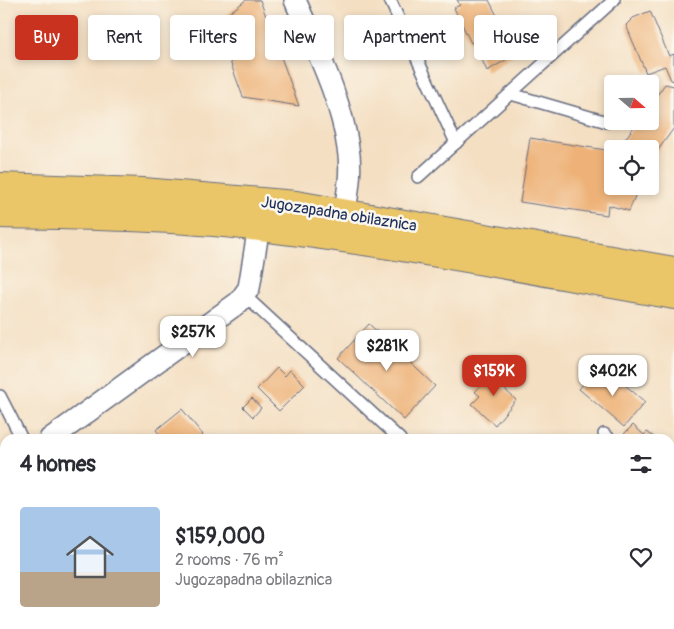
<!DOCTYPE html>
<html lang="en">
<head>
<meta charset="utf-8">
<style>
  :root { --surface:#fff; --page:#f2f2f3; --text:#2b2b33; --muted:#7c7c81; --line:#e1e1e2; --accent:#c8321e }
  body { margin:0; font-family:Pangolin,sans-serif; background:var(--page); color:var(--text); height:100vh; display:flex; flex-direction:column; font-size:19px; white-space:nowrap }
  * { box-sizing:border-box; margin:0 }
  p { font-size:16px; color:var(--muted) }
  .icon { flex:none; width:28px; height:28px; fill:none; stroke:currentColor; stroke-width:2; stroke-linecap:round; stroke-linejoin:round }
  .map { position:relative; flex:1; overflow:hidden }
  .panel { position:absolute; left:0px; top:434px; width:675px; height:196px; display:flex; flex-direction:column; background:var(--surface); border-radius:15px 15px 0 0; box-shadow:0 2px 8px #0003 }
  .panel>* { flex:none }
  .top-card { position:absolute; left:15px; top:15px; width:645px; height:45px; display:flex; gap:10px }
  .needle { width:32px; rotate:110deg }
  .buttons { position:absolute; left:604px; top:75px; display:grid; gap:10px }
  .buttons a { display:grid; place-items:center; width:55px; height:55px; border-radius:5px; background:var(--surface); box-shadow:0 2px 8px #0003; font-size:25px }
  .price { position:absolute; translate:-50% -42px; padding:0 11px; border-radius:10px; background:#fff; color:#222; font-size:16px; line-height:32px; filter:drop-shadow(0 1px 2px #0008) }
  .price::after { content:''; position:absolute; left:50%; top:30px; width:15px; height:11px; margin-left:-8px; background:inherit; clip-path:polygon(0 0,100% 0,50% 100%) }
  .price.selected { background:var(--accent); color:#fff }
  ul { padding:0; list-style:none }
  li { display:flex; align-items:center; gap:15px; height:125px; padding:0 20px }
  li+li { border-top:1px solid var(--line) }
  li span { display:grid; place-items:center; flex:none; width:140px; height:100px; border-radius:5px; color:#555 }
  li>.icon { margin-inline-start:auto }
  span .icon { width:60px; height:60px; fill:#fffc; stroke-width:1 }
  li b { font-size:21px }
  h2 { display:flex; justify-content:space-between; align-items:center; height:60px; padding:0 20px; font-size:21px }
  .tag { padding:0 18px; border-radius:5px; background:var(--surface); box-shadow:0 2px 8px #0003; font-size:18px; line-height:45px }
  .tag.selected { background:var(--accent); color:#fff }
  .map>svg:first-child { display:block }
  .green { fill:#a4cf7b; stroke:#607f6c }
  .building { fill:#eeb278 }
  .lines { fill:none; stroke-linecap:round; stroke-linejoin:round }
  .lane-casing { stroke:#676d81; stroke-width:14 }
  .street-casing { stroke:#676d81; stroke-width:24 }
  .primary-casing { stroke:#676d81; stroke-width:30 }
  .lane { stroke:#fff; stroke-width:11 }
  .street { stroke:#fff; stroke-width:21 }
  .primary { stroke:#ebc669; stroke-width:28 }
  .labels { text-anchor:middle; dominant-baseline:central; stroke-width:5; stroke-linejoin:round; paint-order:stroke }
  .street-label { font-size:16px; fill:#1b2f5e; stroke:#fbf7ec }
</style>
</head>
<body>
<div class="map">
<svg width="674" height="629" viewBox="0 0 674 629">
  <rect width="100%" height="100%" fill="#fbf7ec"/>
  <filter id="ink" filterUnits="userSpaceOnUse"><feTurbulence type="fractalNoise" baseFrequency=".02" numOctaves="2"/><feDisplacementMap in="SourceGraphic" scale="10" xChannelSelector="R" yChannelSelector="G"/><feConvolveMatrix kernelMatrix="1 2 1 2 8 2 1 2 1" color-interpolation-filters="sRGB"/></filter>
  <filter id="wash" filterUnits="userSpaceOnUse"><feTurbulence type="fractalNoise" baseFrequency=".0096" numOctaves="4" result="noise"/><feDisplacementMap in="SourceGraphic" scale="20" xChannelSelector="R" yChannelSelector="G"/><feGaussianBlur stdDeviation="1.12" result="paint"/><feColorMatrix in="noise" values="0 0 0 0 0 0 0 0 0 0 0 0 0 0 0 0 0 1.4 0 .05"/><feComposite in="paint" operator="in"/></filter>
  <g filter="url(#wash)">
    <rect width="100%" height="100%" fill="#f4dfc2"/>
    <!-- green -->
    <path class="green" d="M 244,625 L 632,625 L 635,629 L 248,629 Z"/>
    <g id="blocks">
      <!-- building -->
      <g class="building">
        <path d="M 246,0 L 260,0 L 299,106 L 243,97 L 216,23 Z"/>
        <path d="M 457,0 L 489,0 L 516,54 L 487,71 L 474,42 L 471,43 L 454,8 L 460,5 Z"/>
        <path d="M 650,11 L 669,56 L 674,54 L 674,81 L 671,80 L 665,66 L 646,73 L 626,25 L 633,18 Z"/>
        <path d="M 665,84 L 674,86 L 674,128 L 650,161 L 650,149 L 618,149 L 638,121 L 650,121 L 650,105 Z"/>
        <path d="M 530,138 L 612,151 L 612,186 L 639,186 L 629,211 L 608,205 L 607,215 L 520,202 Z"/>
        <path d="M 369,324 L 435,386 L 404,420 L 338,358 Z"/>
        <path d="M 498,367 L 510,378 L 502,387 L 516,400 L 495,425 L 472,404 L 480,396 L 475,392 Z"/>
        <path d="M 277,368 L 285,376 L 290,370 L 305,385 L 279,411 L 257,389 Z"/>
        <path d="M 611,373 L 645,402 L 624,427 L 579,389 L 591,375 L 597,380 L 601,375 Z"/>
        <path d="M 252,398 L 261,408 L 253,417 L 243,407 Z"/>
        <path d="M 182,409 L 203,435 L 199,439 L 163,439 L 156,430 Z"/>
        <path d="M 633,425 L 644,435 L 647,432 L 654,437 L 627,439 L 623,435 Z"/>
        <path d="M 0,562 L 5,569 L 5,623 L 0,627 Z"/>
        <path d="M 116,625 L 154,625 L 156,629 L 118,629 Z"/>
      </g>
    </g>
  </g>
  <g filter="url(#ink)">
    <use href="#blocks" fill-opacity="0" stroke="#676d81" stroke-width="1"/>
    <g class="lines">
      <defs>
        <g id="lane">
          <path d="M 390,0 L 456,143"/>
          <path d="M 511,94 L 607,122"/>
          <path d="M 418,177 L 614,0"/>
          <path d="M 244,295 L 400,439"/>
          <path d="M 0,396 L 22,439"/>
          <path d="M 604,434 L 610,439"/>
          <path d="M 670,488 L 674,491"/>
        </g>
        <g id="street">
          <path d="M 295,0 C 315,47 341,97 348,148 C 352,169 348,191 345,212"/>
          <path d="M 50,439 L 239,302 L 249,288 L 259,226"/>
          <path d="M 0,473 L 5,470"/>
        </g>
        <g id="primary">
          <path d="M 0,187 L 143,192 L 296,205 L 674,271"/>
          <path d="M 0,214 C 86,216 175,216 260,227 C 399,243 536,271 674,295"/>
        </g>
      </defs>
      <!-- lane casing -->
      <use href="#lane" class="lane-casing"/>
      <!-- street casing -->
      <use href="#street" class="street-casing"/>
      <!-- primary casing -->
      <use href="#primary" class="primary-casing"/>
      <!-- lane -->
      <use href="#lane" class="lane"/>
      <!-- street -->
      <use href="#street" class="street"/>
      <!-- primary -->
      <use href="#primary" class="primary"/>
    </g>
  </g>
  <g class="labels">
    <!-- street labels -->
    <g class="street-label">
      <text transform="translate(339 214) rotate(9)">Jugozapadna obilaznica</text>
    </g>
  </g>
</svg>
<div class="buttons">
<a><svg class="needle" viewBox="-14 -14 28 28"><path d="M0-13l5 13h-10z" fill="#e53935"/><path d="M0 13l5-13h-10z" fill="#7c7c81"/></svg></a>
<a><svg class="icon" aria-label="locate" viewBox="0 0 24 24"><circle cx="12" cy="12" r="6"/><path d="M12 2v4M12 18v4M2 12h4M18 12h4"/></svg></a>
</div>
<b class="price" style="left:193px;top:358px">$257K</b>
<b class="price" style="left:387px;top:372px">$281K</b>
<b class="price selected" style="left:494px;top:397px">$159K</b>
<b class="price" style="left:613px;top:397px">$402K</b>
<div class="top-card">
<a class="tag selected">Buy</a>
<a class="tag">Rent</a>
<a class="tag">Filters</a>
<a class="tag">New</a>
<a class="tag">Apartment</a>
<a class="tag">House</a>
</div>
<section class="panel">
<h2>4 homes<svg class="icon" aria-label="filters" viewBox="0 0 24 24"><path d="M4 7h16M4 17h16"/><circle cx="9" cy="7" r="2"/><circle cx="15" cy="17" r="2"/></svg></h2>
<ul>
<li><span style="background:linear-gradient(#a9c7e8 65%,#b9a48a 0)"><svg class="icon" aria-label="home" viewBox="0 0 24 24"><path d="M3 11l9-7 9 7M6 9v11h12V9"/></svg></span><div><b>$159,000</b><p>2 rooms · 76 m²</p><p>Jugozapadna obilaznica</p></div><svg class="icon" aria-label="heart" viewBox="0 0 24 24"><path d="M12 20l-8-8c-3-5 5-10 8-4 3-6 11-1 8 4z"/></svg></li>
</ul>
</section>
</div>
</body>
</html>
